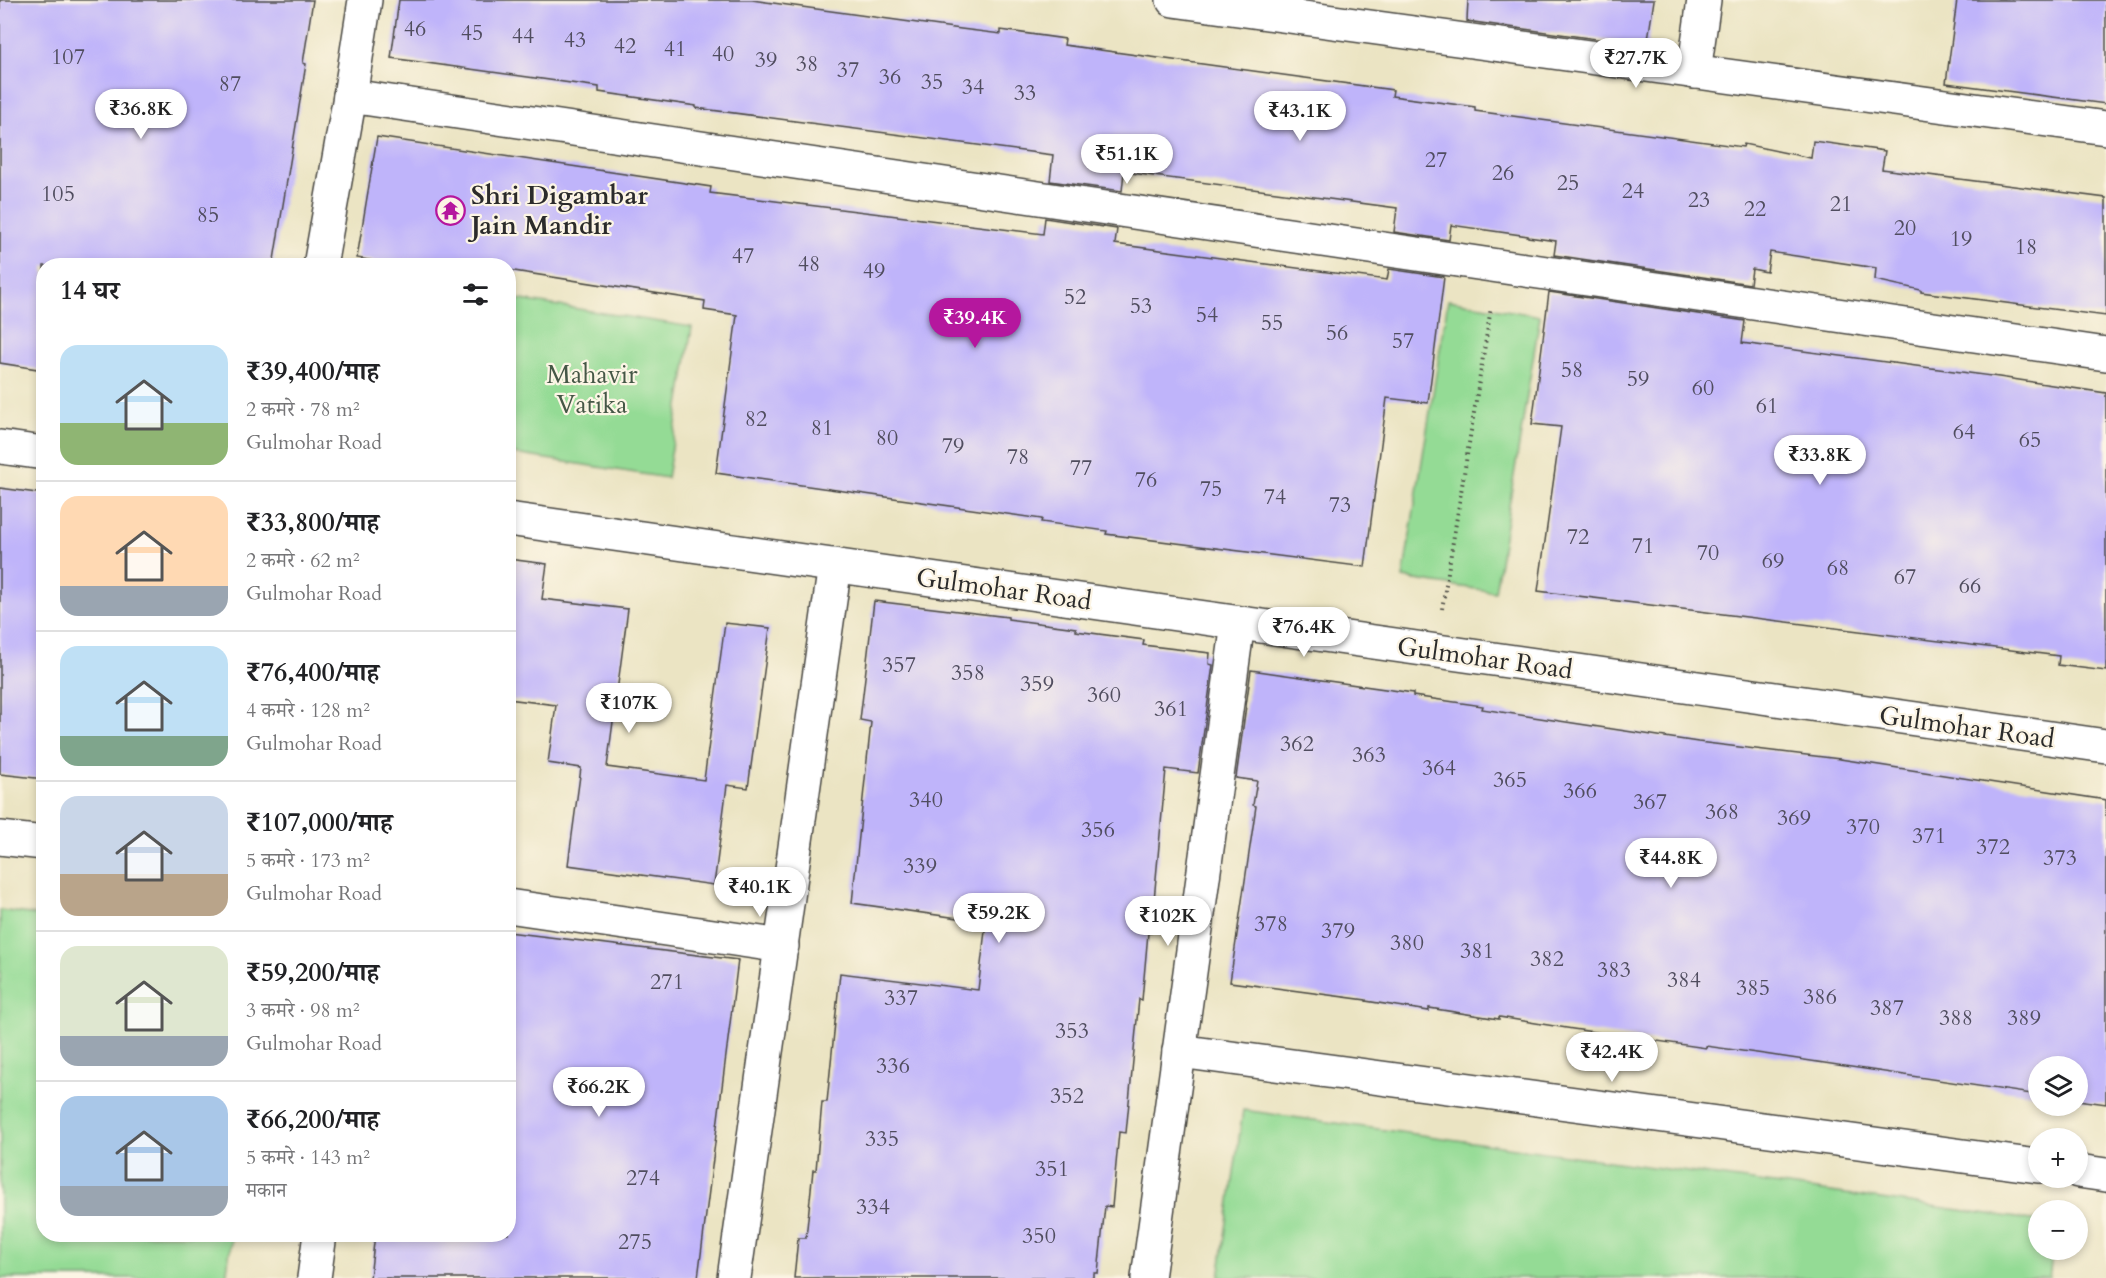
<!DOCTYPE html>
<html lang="hi">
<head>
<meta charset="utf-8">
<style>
  :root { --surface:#fff; --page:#f2f2f2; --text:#202124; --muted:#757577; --line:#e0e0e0; --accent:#b5179e }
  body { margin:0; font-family:Cardo,"Noto Serif Devanagari",serif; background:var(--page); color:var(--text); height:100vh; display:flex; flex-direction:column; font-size:22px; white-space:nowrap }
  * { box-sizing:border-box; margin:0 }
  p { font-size:20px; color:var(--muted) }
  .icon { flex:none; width:33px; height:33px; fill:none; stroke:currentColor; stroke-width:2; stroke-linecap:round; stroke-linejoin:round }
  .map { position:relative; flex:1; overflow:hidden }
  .sheet { position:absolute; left:36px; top:258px; width:480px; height:984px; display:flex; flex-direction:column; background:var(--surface); border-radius:24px; box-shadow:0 3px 9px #0003 }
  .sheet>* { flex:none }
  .tools { position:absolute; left:2028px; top:1056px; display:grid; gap:12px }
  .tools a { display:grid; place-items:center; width:60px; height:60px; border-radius:50%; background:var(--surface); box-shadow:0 3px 9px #0003; font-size:30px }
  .price { position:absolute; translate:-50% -51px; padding:0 14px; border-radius:21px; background:#fff; color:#222; font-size:20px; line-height:39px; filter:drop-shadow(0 2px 3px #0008) }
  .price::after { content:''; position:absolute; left:50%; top:36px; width:18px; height:14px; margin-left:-9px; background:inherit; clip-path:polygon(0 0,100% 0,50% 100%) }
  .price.active { background:var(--accent); color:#fff }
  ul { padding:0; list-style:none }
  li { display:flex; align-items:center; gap:18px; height:150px; padding:0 24px }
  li+li { border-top:2px solid var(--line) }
  li span { display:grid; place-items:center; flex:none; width:168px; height:120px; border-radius:18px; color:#555 }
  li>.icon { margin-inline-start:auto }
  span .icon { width:72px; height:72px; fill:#fffc; stroke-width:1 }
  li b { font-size:26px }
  h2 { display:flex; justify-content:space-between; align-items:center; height:72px; padding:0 24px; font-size:26px }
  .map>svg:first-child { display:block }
  .green { fill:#94db95; stroke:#608360; stroke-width:1.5 }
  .building { fill:#bfb4fa }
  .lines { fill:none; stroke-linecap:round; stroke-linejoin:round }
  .street-casing { stroke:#484742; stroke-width:36 }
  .path { stroke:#484742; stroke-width:4; stroke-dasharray:1.5 4.5; stroke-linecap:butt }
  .street { stroke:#fff; stroke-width:33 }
  .labels { text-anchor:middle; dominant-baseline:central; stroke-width:4.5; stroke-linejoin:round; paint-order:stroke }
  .number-label { font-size:22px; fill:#504d5f }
  .poi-label { font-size:26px; font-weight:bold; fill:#2b2b2b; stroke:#fcf5e5; text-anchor:start }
  .park-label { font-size:26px; fill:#455746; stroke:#fcf5e5 }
  .street-label { font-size:26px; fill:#2b2b2b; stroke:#fcf5e5 }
</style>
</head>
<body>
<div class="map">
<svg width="2106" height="1278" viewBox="0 0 2106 1278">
  <rect width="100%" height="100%" fill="#fcf5e5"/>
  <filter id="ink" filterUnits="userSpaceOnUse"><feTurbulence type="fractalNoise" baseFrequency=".0167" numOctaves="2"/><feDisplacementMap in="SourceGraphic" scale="12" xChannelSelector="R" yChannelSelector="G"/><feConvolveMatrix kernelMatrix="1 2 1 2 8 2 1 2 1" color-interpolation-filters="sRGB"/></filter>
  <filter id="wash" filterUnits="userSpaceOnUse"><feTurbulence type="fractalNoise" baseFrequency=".008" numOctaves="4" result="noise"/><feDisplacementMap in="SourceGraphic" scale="24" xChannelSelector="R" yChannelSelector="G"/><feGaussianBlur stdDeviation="1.35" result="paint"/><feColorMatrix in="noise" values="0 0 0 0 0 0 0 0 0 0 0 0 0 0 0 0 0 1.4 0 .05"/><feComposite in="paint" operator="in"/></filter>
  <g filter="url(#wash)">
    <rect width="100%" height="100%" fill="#ebe4c3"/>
    <!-- green -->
    <g class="green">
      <path d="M 509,298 L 692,327 L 667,478 L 509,453 Z"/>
      <path d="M 1448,300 L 1540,316 L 1495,592 L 1403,578 Z"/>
      <path d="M 0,910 L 43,916 L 44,1234 L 232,1235 L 226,1278 L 0,1278 Z"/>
      <path d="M 1243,1110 L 2038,1221 L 2038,1250 L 2053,1250 L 2049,1278 L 1219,1278 Z"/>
    </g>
    <g id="blocks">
      <!-- building -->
      <g class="building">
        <path d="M 0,0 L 313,0 L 303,63 L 306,64 L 273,266 L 44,266 L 44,370 L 0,363 Z"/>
        <path d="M 399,0 L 752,0 L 961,29 L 1001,34 L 1001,30 L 1065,39 L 1064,45 L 1393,90 L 1392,96 L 1475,107 L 1475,111 L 1743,147 L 1744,144 L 1811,158 L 1813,141 L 1885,151 L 1882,169 L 2106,198 L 2106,316 L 1921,292 L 1921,290 L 1875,280 L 1876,268 L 1770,252 L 1767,272 L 1752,269 L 1750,284 L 1554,255 L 1556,241 L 1528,237 L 1528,236 L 1451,225 L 1449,240 L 1394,232 L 1397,208 L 1124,172 L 1122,191 L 1050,181 L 1053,155 L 696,108 L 696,106 L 599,92 L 599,87 L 391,58 Z"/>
        <path d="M 1468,0 L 1654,0 L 1647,46 L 1467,21 Z"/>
        <path d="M 1957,0 L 2106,0 L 2106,104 L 1946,83 Z"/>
        <path d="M 377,137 L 711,187 L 710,193 L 1043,234 L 1045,218 L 1117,229 L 1115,244 L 1387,280 L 1389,269 L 1444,277 L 1428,403 L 1387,398 L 1365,567 L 1106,534 L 1107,531 L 1041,522 L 1042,519 L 716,473 L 737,315 L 704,310 L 705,301 L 508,270 L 508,266 L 402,266 L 357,258 Z"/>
        <path d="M 1549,292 L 1745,321 L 1742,343 L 1999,377 L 2106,393 L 2106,671 L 2058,665 L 2059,656 L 1538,591 L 1561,427 L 1532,424 Z"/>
        <path d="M 0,488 L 44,494 L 44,779 L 0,774 Z"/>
        <path d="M 508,559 L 547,564 L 542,599 L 628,609 L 607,767 L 704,780 L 725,623 L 770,628 L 748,788 L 727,785 L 714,885 L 568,865 L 581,768 L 548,763 L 556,705 L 508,699 Z"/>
        <path d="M 874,601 L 1008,617 L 1008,619 L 1076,628 L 1076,631 L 1144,640 L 1143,645 L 1210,653 L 1209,664 L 1213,665 L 1198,773 L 1166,769 L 1151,933 L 1148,933 L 1142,1000 L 1139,999 L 1126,1133 L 1119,1132 L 1112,1207 L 1105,1206 L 1098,1273 L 1094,1273 L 1094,1278 L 794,1278 L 798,1238 L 806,1238 L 813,1170 L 816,1170 L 822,1102 L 827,1102 L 840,973 L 978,990 L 986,922 L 852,903 L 871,722 L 860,720 Z"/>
        <path d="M 1251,670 L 1413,693 L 1413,696 L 1483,706 L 1482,709 L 1553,720 L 1698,742 L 1840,759 L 2106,800 L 2106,1104 L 2078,1100 L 2078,1066 L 2038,1066 L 2038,1095 L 1764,1054 L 1706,1046 L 1706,1048 L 1573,1029 L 1499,1017 L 1499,1019 L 1429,1008 L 1429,1011 L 1366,1001 L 1366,1000 L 1230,982 L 1256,806 L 1253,805 L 1257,781 L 1236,778 Z"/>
        <path d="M 508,932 L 738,960 L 698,1278 L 370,1278 L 375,1234 L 508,1234 Z"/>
      </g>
    </g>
  </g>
  <g filter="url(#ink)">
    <use href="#blocks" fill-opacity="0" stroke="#484742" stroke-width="1.5"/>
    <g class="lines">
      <defs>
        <g id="street">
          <path d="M 1173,0 L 2106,128"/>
          <path d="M 1694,72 L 1704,0"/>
          <path d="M 350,96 L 365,0"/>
          <path d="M 320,266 L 350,96 L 1498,266 L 2106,354"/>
          <path d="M 0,447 L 44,453"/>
          <path d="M 508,519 L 2106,746"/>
          <path d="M 0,838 L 44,843"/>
          <path d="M 508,906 L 782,946"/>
          <path d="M 1179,1051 L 2038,1166"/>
          <path d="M 2078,1171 L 2106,1175"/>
          <path d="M 314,1278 L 320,1234"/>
          <path d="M 734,1278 L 835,565"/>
          <path d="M 1148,1278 L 1238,623"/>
        </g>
      </defs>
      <!-- street casing -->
      <use href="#street" class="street-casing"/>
      <!-- path -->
      <path class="path" d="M 1442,609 L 1491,308"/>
      <!-- street -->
      <use href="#street" class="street"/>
    </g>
  </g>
  <!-- icons -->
  <defs>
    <symbol id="temple-ring" viewBox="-11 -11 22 22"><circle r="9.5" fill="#fcf5e5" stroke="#b5179e" stroke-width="1.5"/><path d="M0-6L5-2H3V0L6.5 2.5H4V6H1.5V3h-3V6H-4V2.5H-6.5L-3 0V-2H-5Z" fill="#b5179e"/></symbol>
  </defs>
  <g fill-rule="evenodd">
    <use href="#temple-ring" x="434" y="194" width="33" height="33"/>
  </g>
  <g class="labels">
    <!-- number labels -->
    <g class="number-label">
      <text x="415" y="29">46</text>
      <text x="472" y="33">45</text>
      <text x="523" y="36">44</text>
      <text x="575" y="40">43</text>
      <text x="625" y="46">42</text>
      <text x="675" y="49">41</text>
      <text x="723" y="54">40</text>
      <text x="68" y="57">107</text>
      <text x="766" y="60">39</text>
      <text x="807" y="64">38</text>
      <text x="848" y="70">37</text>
      <text x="890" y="77">36</text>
      <text x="932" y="82">35</text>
      <text x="230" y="84">87</text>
      <text x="973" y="87">34</text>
      <text x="1025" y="93">33</text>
      <text x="1436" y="160">27</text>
      <text x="1503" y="173">26</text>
      <text x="1568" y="183">25</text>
      <text x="1633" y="191">24</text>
      <text x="58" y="194">105</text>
      <text x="1699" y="200">23</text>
      <text x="1841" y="204">21</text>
      <text x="1755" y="209">22</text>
      <text x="208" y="215">85</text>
      <text x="1905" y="228">20</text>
      <text x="1961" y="239">19</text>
      <text x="2026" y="247">18</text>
      <text x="743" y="256">47</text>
      <text x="809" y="264">48</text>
      <text x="874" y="271">49</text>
      <text x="1075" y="297">52</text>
      <text x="1141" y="306">53</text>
      <text x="1207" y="315">54</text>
      <text x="1272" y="323">55</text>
      <text x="1337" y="333">56</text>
      <text x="1403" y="341">57</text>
      <text x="1572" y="370">58</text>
      <text x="1638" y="379">59</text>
      <text x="1703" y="388">60</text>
      <text x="1767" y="406">61</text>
      <text x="756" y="419">82</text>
      <text x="822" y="428">81</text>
      <text x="1964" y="432">64</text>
      <text x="887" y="438">80</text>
      <text x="2030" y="440">65</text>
      <text x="953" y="446">79</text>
      <text x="1018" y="457">78</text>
      <text x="1081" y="468">77</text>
      <text x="1146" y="480">76</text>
      <text x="1211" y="489">75</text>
      <text x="1275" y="497">74</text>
      <text x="1340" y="505">73</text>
      <text x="1578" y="537">72</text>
      <text x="1643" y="546">71</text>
      <text x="1708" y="553">70</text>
      <text x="1773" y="561">69</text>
      <text x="1838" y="568">68</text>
      <text x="1905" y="577">67</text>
      <text x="1970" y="586">66</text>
      <text x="899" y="665">357</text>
      <text x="968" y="673">358</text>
      <text x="1037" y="684">359</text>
      <text x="1104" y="695">360</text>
      <text x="1171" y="709">361</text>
      <text x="1297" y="744">362</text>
      <text x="1369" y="755">363</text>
      <text x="1439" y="768">364</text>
      <text x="1510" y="780">365</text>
      <text x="1580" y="791">366</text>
      <text x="926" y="800">340</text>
      <text x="1650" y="802">367</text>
      <text x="1722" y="812">368</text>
      <text x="1794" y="818">369</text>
      <text x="1863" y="827">370</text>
      <text x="1098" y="830">356</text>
      <text x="1929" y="836">371</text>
      <text x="1993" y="847">372</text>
      <text x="2060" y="858">373</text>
      <text x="920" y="866">339</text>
      <text x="1271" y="924">378</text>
      <text x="1338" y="931">379</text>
      <text x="1407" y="943">380</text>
      <text x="1477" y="951">381</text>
      <text x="1547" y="959">382</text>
      <text x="1614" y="970">383</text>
      <text x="1684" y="980">384</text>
      <text x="667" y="982">271</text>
      <text x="1753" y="988">385</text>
      <text x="1820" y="997">386</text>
      <text x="901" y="998">337</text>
      <text x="1887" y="1008">387</text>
      <text x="1956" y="1018">388</text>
      <text x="2024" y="1018">389</text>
      <text x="1072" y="1031">353</text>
      <text x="893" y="1066">336</text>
      <text x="1067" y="1096">352</text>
      <text x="882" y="1139">335</text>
      <text x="1052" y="1169">351</text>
      <text x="643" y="1178">274</text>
      <text x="873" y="1207">334</text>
      <text x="1039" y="1236">350</text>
      <text x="635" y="1242">275</text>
    </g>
    <!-- poi labels -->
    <g class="poi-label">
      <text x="471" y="195">Shri Digambar<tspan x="471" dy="30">Jain Mandir</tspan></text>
    </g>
    <!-- park labels -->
    <g class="park-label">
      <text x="592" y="374">Mahavir<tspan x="592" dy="30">Vatika</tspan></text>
    </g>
    <!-- street labels -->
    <g class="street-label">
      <text transform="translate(1004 589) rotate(8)">Gulmohar Road</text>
      <text transform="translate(1485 658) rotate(8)">Gulmohar Road</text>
      <text transform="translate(1967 727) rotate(8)">Gulmohar Road</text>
    </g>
  </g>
</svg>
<div class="tools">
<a><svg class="icon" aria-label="layers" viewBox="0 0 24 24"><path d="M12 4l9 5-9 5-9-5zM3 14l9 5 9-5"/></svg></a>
<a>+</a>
<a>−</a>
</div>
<b class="price" style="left:1636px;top:89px">₹27.7K</b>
<b class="price" style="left:141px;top:140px">₹36.8K</b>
<b class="price" style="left:1300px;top:142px">₹43.1K</b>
<b class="price" style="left:1127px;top:185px">₹51.1K</b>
<b class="price active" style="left:975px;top:349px">₹39.4K</b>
<b class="price" style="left:1820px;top:486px">₹33.8K</b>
<b class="price" style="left:1304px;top:658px">₹76.4K</b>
<b class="price" style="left:629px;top:734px">₹107K</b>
<b class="price" style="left:1671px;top:889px">₹44.8K</b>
<b class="price" style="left:760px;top:918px">₹40.1K</b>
<b class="price" style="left:999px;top:944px">₹59.2K</b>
<b class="price" style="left:1168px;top:947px">₹102K</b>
<b class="price" style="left:1612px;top:1083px">₹42.4K</b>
<b class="price" style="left:599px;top:1118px">₹66.2K</b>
<section class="sheet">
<h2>14 घर<svg class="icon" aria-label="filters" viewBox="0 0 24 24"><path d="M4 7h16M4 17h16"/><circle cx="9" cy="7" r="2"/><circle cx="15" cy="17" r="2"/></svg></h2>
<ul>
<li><span style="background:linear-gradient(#bfe0f5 65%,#8fb573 0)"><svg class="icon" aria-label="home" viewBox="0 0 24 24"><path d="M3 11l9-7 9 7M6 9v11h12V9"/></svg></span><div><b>₹39,400/माह</b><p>2 कमरे · 78 m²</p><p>Gulmohar Road</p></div></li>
<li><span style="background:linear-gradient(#ffd9b3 75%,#9aa5b1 0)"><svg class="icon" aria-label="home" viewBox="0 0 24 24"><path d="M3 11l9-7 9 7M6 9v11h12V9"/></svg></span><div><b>₹33,800/माह</b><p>2 कमरे · 62 m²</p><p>Gulmohar Road</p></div></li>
<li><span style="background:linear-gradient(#bfe0f5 75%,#7fa58c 0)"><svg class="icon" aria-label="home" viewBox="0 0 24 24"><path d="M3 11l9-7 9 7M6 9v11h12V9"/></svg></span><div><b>₹76,400/माह</b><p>4 कमरे · 128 m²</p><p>Gulmohar Road</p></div></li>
<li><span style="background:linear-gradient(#c9d6e8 65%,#b9a48a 0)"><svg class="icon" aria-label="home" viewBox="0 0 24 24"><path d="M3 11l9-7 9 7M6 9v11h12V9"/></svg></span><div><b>₹107,000/माह</b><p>5 कमरे · 173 m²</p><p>Gulmohar Road</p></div></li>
<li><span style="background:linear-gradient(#dfe7d0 75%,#9aa5b1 0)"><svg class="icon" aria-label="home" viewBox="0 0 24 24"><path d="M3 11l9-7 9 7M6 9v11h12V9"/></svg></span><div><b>₹59,200/माह</b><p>3 कमरे · 98 m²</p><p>Gulmohar Road</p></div></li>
<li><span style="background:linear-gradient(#a9c7e8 75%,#9aa5b1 0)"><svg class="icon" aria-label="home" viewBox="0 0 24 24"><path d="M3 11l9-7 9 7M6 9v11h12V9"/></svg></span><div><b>₹66,200/माह</b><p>5 कमरे · 143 m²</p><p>मकान</p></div></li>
</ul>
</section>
</div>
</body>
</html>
